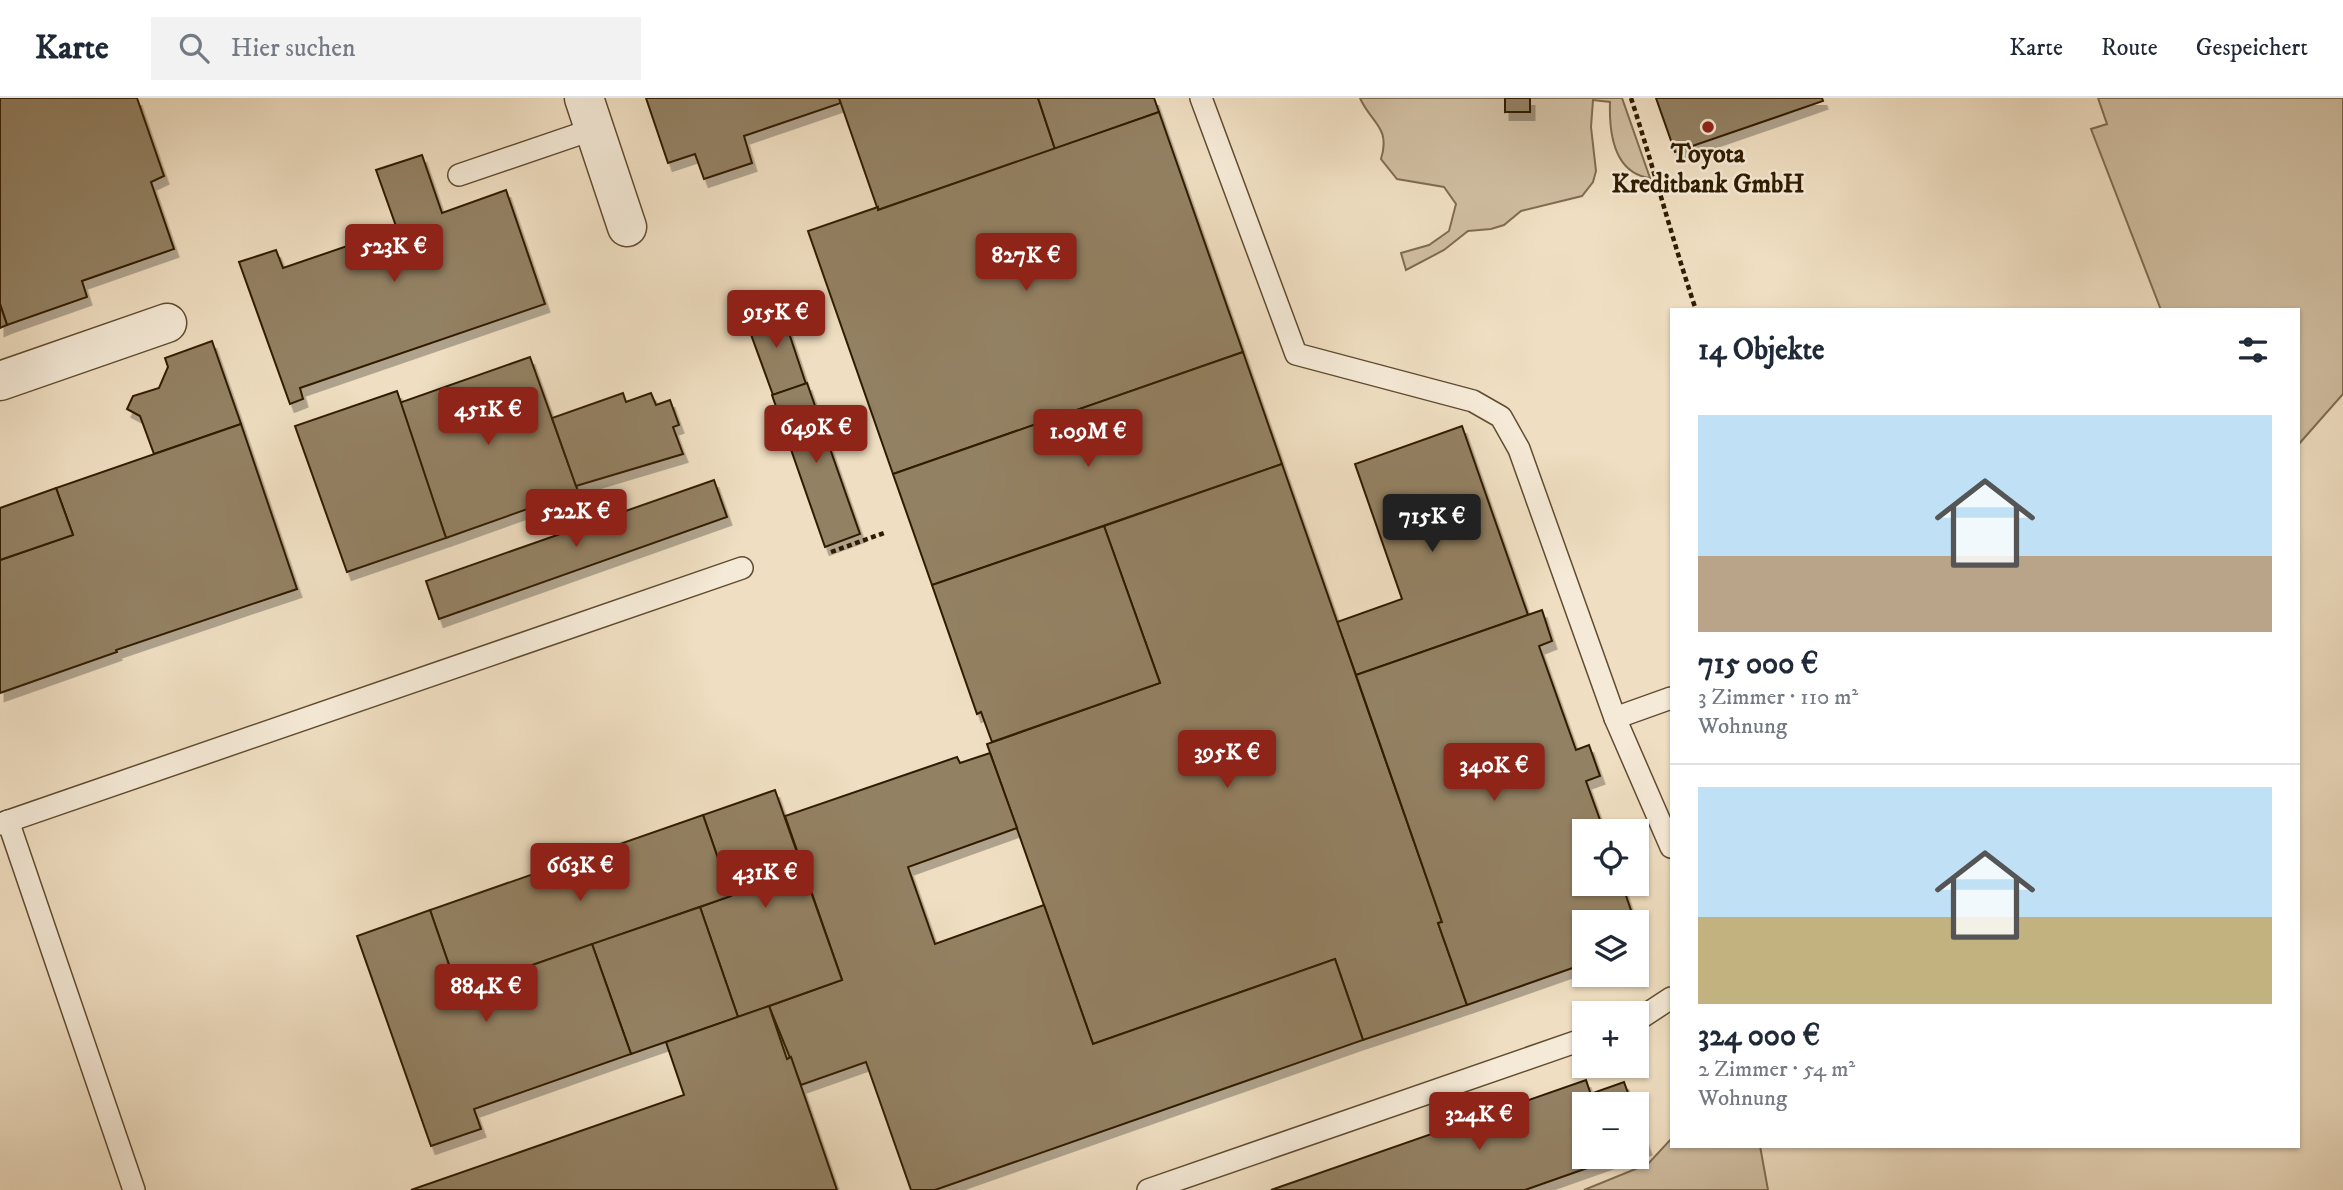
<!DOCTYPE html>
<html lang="de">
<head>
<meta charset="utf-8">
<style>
  :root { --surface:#fff; --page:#f2f2f3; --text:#1f2937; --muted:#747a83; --line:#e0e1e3; --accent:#8f2418 }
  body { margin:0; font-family:"IM FELL DW Pica",serif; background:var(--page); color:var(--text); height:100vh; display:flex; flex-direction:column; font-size:26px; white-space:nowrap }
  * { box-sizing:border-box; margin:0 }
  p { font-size:23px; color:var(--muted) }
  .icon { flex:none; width:38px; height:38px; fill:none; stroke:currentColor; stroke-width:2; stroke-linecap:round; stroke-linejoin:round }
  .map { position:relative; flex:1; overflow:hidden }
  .panel { position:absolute; left:1670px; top:210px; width:630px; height:840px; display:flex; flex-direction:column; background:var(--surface); border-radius:0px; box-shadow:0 2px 5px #0004 }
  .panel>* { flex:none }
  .controls { position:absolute; left:1572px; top:721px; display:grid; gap:14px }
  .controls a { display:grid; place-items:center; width:77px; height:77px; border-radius:0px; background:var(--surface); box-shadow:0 2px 5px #0004; font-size:35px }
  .price { position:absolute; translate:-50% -60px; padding:0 16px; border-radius:7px; background:var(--accent); color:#fff; font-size:23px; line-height:46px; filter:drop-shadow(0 2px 4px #0008) }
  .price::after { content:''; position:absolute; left:50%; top:42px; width:21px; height:16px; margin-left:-10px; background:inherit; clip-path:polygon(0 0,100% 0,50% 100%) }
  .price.active { background:#222; color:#fff }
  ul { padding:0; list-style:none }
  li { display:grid; align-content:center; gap:14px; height:371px; padding:0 28px }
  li+li { border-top:2px solid var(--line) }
  li span { display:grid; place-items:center; height:217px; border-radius:0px; color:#555 }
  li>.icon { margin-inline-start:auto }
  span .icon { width:126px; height:126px; fill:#fffc; stroke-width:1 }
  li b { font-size:30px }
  h2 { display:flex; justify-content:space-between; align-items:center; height:84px; padding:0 28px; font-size:30px }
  header { display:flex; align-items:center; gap:42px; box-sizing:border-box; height:98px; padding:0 35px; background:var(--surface); border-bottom:2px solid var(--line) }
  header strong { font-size:33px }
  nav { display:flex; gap:38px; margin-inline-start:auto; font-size:24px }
  .search { width:490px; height:63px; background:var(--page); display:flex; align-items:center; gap:18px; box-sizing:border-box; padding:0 24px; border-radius:0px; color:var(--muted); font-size:26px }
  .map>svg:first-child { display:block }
  .green { fill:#cfbda0; stroke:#806c50; stroke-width:2 }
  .building { fill:#938164; stroke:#301c00; stroke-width:2; filter:url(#shadow) }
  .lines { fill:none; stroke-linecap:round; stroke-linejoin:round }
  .lane-casing { stroke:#604c30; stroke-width:24 }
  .street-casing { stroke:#604c30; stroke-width:41 }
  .path { stroke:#301c00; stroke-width:4.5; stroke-dasharray:5 3.5; stroke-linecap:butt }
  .lane { stroke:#f5ead7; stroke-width:21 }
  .street { stroke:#f5ead7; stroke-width:38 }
  .poi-dot { fill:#8f2418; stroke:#f5ead7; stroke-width:2.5 }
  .labels { text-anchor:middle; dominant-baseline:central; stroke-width:5; stroke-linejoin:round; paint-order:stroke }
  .poi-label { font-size:26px; font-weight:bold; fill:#301c00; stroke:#f5ead7 }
</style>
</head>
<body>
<header>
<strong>Karte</strong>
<div class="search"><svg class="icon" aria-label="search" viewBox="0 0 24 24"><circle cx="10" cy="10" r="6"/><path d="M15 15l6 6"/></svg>Hier suchen</div>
<nav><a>Karte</a><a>Route</a><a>Gespeichert</a></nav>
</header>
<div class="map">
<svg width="2343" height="1092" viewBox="0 0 2343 1092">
  <defs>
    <filter id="shadow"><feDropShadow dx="4.5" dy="8" stdDeviation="0" flood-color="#0004"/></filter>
  </defs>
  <rect width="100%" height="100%" fill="#efdec1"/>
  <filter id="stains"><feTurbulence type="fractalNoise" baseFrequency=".00286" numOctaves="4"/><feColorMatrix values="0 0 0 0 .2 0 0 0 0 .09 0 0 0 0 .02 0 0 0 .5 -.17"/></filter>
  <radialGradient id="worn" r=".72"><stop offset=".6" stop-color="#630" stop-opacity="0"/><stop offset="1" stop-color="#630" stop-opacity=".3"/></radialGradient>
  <!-- green -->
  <g class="green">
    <path d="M 1360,0 L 1505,0 L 1505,14 L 1530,0 L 1622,0 L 1650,80 C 1614,75 1609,35 1610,4 L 1593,2 L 1591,29 L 1596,73 L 1593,84 L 1582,98 L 1521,113 L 1504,127 L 1491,131 L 1468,133 L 1444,152 L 1406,172 L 1401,155 L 1429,147 L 1449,133 L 1456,106 L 1444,89 L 1397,81 L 1381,61 C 1391,29 1371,25 1360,0 Z"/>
    <path d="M 2098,0 L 2343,0 L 2343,296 L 2298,347 L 2298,212 L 2161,212 L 2091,31 L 2107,26 Z"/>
    <path d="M 1671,1041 L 1671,1048 L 1760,1048 L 1768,1092 L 1584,1092 L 1648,1066 Z"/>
  </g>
  <!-- building -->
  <g class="building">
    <path d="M 0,0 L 137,0 L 164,78 L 151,84 L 174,151 L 82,183 L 87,199 L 7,227 L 0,206 Z"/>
    <path d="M 646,0 L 839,0 L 841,5 L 744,38 L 752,65 L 704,81 L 695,56 L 668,65 Z"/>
    <path d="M 839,0 L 1038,0 L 1055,51 L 878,112 Z"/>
    <path d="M 1038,0 L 1154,0 L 1159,14 L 1055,51 Z"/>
    <rect x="1505" y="0" width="25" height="14"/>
    <path d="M 1656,0 L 1822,0 L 1823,3 L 1675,54 Z"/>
    <path d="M 1159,14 L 1243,254 L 893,376 L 808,133 L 878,109 L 878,112 Z"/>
    <path d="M 422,57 L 442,115 L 506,92 L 545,206 L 300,290 L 303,301 L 290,306 L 239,164 L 276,152 L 283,170 L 397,131 L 376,72 Z"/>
    <path d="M 0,206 L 7,227 L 0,230 Z"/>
    <path d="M 780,208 L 806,286 L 773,297 L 745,220 Z"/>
    <path d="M 212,243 L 241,326 L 154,356 L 140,318 L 127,311 L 133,298 L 159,290 L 168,269 L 165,260 Z"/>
    <path d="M 1243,254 L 1282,366 L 932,487 L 893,376 Z"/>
    <path d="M 530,259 L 578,393 L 446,440 L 399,305 Z"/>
    <path d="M 807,285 L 860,436 L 825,449 L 772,297 Z"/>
    <path d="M 397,293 L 446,440 L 347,474 L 295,328 Z"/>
    <path d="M 623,295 L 626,304 L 651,295 L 656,307 L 670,302 L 679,327 L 673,329 L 683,356 L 576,388 L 552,320 Z"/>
    <path d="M 241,326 L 297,491 L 116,552 L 117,554 L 0,595 L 0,462 L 73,437 L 56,390 Z"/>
    <path d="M 1462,328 L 1528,517 L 1356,577 L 1337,524 L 1402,501 L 1355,366 Z"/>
    <path d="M 1282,366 L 1442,824 L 1438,825 L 1467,907 L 1363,942 L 1335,861 L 1093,946 L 987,646 L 1160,585 L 1104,428 Z"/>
    <path d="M 714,382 L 727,419 L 439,521 L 426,483 Z"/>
    <path d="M 56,390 L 73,437 L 0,462 L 0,410 Z"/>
    <path d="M 1104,428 L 1160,585 L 992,644 L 981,614 L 977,616 L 932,487 Z"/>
    <path d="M 1542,512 L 1552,543 L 1539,548 L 1576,652 L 1589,647 L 1600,678 L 1586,683 L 1604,733 L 1584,733 L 1584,786 L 1622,786 L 1635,824 L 1584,824 L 1584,866 L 1467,907 L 1438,825 L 1442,824 L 1356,577 Z"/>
    <path d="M 990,655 L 1017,730 L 908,769 L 935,846 L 1044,807 L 1093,946 L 1335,861 L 1363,942 L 935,1092 L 911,1092 L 866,964 L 801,987 L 769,908 L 842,882 L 785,718 L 957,659 L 960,665 Z"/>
    <path d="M 775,692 L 842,882 L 738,919 L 700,809 L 731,798 L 703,717 Z"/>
    <path d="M 703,717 L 731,798 L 458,893 L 430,812 Z"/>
    <path d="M 700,809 L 738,919 L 631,956 L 592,846 Z"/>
    <path d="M 430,812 L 458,893 L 592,846 L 631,956 L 474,1011 L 481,1031 L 431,1048 L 357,838 Z"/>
    <path d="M 769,908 L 787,961 L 791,959 L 837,1092 L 411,1092 L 684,997 L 666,944 Z"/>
    <path d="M 1586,982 L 1594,1006 L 1584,1006 L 1584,1059 L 1613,1061 L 1525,1092 L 1271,1092 Z"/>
    <path d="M 1624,984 L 1632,1006 L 1594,1006 L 1590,996 Z"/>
    <path d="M 1636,1017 L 1647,1049 L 1636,1053 Z"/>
  </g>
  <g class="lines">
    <defs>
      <g id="lane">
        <path d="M 1201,0 L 1296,256 L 1473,303 L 1501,319 L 1519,351 L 1615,620 L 1671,749"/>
        <path d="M 459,77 L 594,31"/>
        <path d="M 1615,620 L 1671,600"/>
        <path d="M 8,723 L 134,1092"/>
        <path d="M 0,726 L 742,470"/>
        <path d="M 1636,923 L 1671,900"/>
        <path d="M 1148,1092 L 1584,941"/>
      </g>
      <g id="street">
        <path d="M 584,0 L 627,129"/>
        <path d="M 0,283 L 167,225"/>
      </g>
    </defs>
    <!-- lane casing -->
    <use href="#lane" class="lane-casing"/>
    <!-- street casing -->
    <use href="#street" class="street-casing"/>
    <!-- path -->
    <g class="path">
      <path d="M 1631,0 C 1654,71 1672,141 1696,212"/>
      <path d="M 831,454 L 884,435"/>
    </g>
    <!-- lane -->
    <use href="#lane" class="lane"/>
    <!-- street -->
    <use href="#street" class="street"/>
  </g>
  <!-- markers -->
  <circle class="poi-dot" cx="1708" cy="29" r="7"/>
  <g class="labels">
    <!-- poi labels -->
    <g class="poi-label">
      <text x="1708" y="56">Toyota<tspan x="1708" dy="30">Kreditbank GmbH</tspan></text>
    </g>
  </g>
  <rect width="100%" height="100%" filter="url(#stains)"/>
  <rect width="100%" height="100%" fill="url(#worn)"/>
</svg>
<div class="controls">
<a><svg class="icon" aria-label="locate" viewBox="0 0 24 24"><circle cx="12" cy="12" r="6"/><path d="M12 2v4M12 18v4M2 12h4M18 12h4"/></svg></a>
<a><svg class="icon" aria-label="layers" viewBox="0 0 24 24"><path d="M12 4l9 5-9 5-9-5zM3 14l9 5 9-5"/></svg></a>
<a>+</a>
<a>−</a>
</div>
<b class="price" style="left:394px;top:186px">523K €</b>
<b class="price" style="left:1026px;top:195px">827K €</b>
<b class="price" style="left:776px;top:252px">915K €</b>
<b class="price" style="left:488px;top:349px">451K €</b>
<b class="price" style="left:816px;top:367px">649K €</b>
<b class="price" style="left:1088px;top:371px">1.09M €</b>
<b class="price" style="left:576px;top:451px">522K €</b>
<b class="price active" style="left:1432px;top:456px">715K €</b>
<b class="price" style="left:1227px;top:692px">395K €</b>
<b class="price" style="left:1494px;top:705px">340K €</b>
<b class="price" style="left:580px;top:805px">663K €</b>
<b class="price" style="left:765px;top:812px">431K €</b>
<b class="price" style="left:486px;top:926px">884K €</b>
<b class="price" style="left:1479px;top:1054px">324K €</b>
<section class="panel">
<h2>14 Objekte<svg class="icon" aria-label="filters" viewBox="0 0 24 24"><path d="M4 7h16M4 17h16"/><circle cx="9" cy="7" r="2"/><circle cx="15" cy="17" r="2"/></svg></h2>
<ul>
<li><span style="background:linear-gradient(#bfe0f5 65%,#b9a48a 0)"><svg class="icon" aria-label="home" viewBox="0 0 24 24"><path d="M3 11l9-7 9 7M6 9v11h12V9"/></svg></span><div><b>715 000 €</b><p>3 Zimmer · 110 m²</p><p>Wohnung</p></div></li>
<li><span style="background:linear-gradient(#bfe0f5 60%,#c2b280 0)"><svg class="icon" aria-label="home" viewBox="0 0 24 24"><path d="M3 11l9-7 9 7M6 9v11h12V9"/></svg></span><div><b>324 000 €</b><p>2 Zimmer · 54 m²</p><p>Wohnung</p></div></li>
</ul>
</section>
</div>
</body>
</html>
